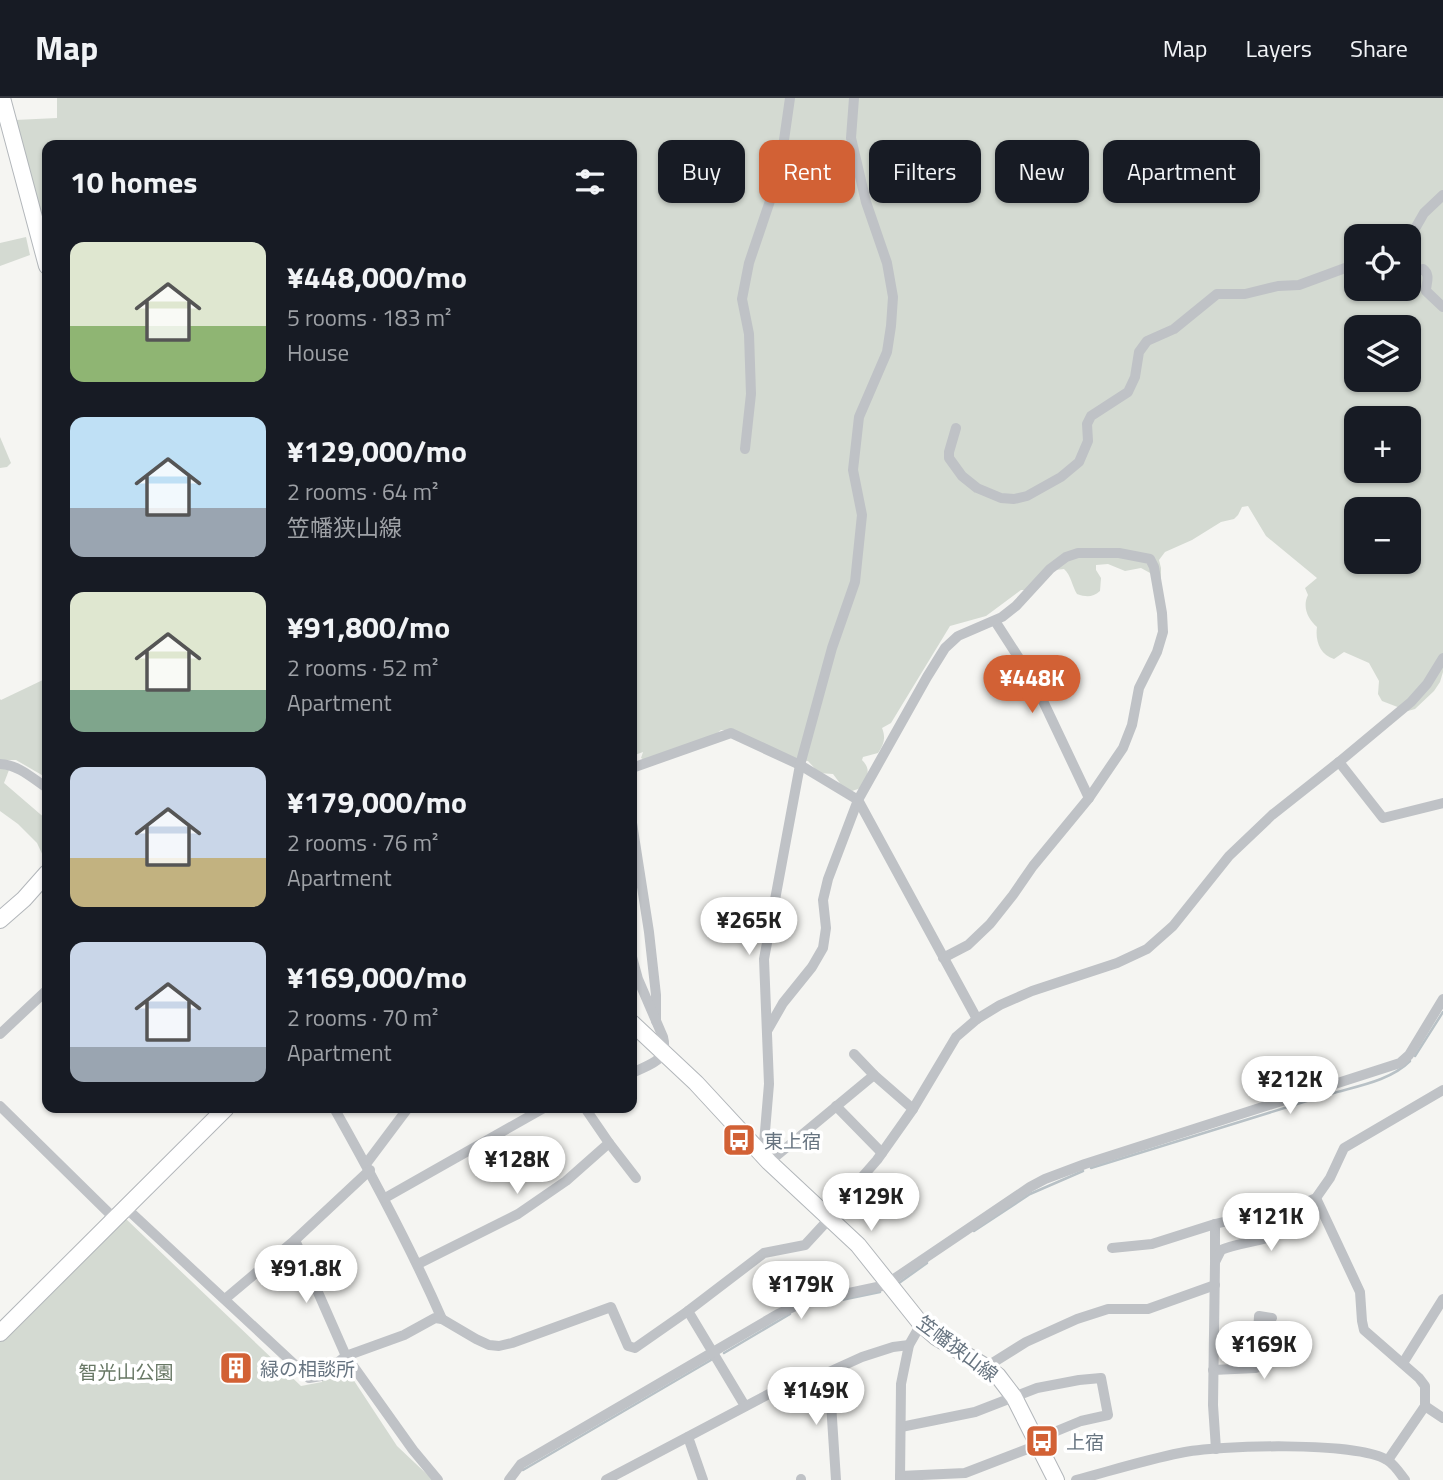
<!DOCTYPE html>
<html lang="en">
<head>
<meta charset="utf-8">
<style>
  :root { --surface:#171b24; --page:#20242c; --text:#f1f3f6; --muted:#9ea1a6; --line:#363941; --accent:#d26135 }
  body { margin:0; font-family:"Titillium Web","Noto Sans JP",sans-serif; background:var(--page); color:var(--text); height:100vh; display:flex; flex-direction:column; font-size:26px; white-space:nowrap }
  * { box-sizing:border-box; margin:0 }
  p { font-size:23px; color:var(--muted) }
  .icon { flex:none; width:38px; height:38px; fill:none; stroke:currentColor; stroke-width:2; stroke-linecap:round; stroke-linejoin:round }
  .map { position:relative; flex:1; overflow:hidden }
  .side { position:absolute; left:42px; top:42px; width:595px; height:973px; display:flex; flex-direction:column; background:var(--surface); border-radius:14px; box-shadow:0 2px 5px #0004 }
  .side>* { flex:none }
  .banner { position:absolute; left:658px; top:42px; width:665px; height:63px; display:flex; gap:14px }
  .buttons { position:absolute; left:1344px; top:126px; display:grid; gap:14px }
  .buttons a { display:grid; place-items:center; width:77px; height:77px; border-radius:14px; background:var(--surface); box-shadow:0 2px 5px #0004; font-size:35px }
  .price { position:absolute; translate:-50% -60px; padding:0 16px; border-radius:24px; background:#fff; color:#222; font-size:23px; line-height:46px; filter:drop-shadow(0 2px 4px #0008) }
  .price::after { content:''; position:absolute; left:50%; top:42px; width:21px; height:16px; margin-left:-10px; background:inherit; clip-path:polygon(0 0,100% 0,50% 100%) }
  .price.selected { background:var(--accent); color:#fff }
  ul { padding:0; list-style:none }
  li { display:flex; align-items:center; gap:21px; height:175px; padding:0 28px }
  li span { display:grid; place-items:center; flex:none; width:196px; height:140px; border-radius:14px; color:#555 }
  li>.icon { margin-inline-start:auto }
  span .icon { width:84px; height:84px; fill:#fffc; stroke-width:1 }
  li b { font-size:30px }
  h2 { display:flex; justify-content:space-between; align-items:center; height:84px; padding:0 28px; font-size:30px }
  .chip { padding:0 24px; border-radius:14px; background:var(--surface); box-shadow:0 2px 5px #0004; font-size:24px; line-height:63px }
  .chip.selected { background:var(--accent); color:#fff }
  header { display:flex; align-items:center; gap:42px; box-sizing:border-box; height:98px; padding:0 35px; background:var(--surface); border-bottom:2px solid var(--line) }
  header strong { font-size:33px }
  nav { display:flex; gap:38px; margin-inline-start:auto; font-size:24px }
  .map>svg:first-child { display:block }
  .green { fill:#d4dad2; fill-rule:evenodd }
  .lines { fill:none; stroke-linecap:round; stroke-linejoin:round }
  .stream { stroke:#b8c1c6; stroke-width:2.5 }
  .secondary-casing { stroke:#b2b6ba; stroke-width:18 }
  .street { stroke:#bfc2c6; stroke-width:10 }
  .secondary { stroke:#fff; stroke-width:16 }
  .labels { text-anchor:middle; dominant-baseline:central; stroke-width:7; stroke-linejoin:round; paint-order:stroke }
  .poi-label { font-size:19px; fill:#677480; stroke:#fff; text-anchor:start }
  .street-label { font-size:19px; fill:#677480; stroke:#fff }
  .park-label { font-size:19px; fill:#687865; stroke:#fff }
</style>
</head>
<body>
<header>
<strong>Map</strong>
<nav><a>Map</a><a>Layers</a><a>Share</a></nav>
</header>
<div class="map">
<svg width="1443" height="1382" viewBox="0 0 1443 1382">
  <rect width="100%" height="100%" fill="#f5f5f2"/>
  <!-- green -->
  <g class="green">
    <path d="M 57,0 L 1443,0 L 1443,574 L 1440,584 L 1434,593 L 1415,611 L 1408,613 L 1382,603 L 1378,596 L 1379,583 L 1369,565 L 1344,554 L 1334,561 C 1320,557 1315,543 1317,529 C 1308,521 1302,509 1308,497 L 1305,490 L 1317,480 L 1266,438 L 1248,408 L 1242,409 L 1238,417 L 1234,421 L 1221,424 L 1192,442 L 1165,454 L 1159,462 L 1161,470 L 1161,481 L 1141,470 L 1125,473 L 1108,466 L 1096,467 L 1096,472 L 1101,480 L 1100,493 C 1092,500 1086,499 1077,496 C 1072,488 1071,477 1064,471 L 1046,473 L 1027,492 L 1021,492 L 986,518 L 950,528 L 891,625 L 882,630 C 886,640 884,646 878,655 L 863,659 L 862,662 C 872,672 867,679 861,690 L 852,693 L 842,688 L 833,676 L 819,675 L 808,663 L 798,662 L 732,632 L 721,632 L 716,636 L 644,662 L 641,660 L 643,654 L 632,658 L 632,47 L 47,47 L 47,149 L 33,99 L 31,77 L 26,64 L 15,22 L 57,20 ZM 1356,138 L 1409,138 L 1409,191 L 1356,191 ZM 1356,229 L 1409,229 L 1409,282 L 1356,282 ZM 1356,320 L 1409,320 L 1409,373 L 1356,373 ZM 1356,411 L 1409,411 L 1409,464 L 1356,464 Z"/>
    <path d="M 26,139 L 30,157 L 0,168 L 0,145 Z"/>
    <path d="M 0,339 L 11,365 L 7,369 L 0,370 Z"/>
    <path d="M 47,580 L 47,680 L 16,662 L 0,662 L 0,601 L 1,602 Z"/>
    <path d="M 0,670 L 9,672 L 4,685 L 47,722 L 47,761 L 45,762 L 37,745 L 18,726 L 0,713 Z"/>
    <path d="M 125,1120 L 301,1288 L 322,1284 L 322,1279 L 339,1268 L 344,1274 L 347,1272 L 397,1348 L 433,1382 L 0,1382 L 0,1243 Z"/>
  </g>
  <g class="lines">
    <!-- stream -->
    <g class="stream">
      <path d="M 1415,958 L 1443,914"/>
      <path d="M 1330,996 C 1357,988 1390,983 1410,963"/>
      <path d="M 1091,1070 L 1323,998"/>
      <path d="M 974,1133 L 1030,1096 L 1083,1073"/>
      <path d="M 899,1185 L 927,1165"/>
      <path d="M 822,1206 L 880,1194"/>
      <path d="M 724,1255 L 790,1216"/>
      <path d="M 523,1372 L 711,1262"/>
    </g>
    <defs>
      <g id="secondary">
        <path d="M 2,0 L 47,168"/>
        <path d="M 0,822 L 24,801 L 47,775"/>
        <path d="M 632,925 L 696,985 L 769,1064 L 858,1147 L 921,1226 L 936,1239 L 986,1269 L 998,1278 L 1014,1299 L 1056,1382"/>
        <path d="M 0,1235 L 226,1010"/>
      </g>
    </defs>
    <!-- secondary casing -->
    <use href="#secondary" class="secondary-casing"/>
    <!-- street -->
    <g class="street">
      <path d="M 1409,141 L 1424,115 L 1443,97"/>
      <path d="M 1409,176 L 1423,171 C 1431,177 1426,185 1426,193 L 1443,209"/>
      <path d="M 956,330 L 949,354 L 949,360 L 962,378 L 977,390 L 1001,400 L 1014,401 L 1027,398 L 1061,379 L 1079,364 L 1088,343 L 1087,326 L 1091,318 L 1128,294 L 1135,279 L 1139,254 L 1147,243 L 1174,231 L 1217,196 L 1245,196 L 1278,188 L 1299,187 L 1356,166"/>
      <path d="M 745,351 L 751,296 L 749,236 L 742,201 L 749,165 L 772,97 L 783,49 L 790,0"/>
      <path d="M 995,523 L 1033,582 L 1089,700"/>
      <path d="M 1339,664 L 1383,720 L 1443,705"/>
      <path d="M 0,666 C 19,667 32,680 47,690"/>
      <path d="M 632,670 L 731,635 L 800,667 L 858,702 L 977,921"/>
      <path d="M 632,725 L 649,834 L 656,897 L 656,923"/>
      <path d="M 632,859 L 638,881 L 663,939 C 669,963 650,966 632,975"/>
      <path d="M 767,933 L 783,905 L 812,869 L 823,850 L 826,830 L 823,802 L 828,781 L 858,702 L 927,579 L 945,550 L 958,538 L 1002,519 L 1016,508 L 1050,471 L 1066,459 L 1078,455 L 1119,455 L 1150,461 L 1154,469 L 1162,515 L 1163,534 L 1157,554 L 1139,590 L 1132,627 L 1123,650 L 1089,700 L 1033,768 L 1013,797 L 990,826 L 968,847 L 943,860"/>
      <path d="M 0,936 L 47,892"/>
      <path d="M 854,956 L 874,977"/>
      <path d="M 0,1008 L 115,1121"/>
      <path d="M 836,1008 L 882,1055"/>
      <path d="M 334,1010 C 373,1079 410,1148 442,1221"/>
      <path d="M 913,1011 L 956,939 L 977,921 L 1000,907 L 1032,893 L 1117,865 L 1147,851 L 1173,828 L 1229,758 L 1272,717 L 1339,664 L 1411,604 L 1427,586 L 1443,560"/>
      <path d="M 609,1045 L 636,1080"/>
      <path d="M 763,1057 L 769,986 L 764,861 L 800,667 L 832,550 L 855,484 L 862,417 L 853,372 L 859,319 L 887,254 L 891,228 L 893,199 L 887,165 L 866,104 L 851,40 L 854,0"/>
      <path d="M 769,1064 L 874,977 L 913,1011 L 877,1062 L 849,1094 L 819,1111"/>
      <path d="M 366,1066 L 408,1010"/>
      <path d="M 385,1100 L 544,1010"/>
      <path d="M 1316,1100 L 1360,1194 L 1362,1223 L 1364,1232 L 1419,1280 L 1425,1288 L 1425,1308 L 1388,1362"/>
      <path d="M 126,1110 L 309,1280 L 321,1278 L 346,1258 L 413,1352 L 438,1382"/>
      <path d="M 295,1142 L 346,1258 L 404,1237 L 435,1220 L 442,1221 L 476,1241 L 489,1247 L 499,1248 L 512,1245 L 611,1209 L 628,1248 L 635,1250 L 688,1213 L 764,1155 L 805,1147 L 829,1121"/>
      <path d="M 1112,1150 L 1152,1146 L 1215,1126 L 1304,1105 L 1316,1100 L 1330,1080 L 1344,1050 L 1443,992"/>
      <path d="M 1215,1162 L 1215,1126"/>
      <path d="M 418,1166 L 518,1116 L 566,1083 L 609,1045 L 585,1010"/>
      <path d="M 225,1201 L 295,1142 L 370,1072"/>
      <path d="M 688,1213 L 745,1308"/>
      <path d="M 1403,1265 L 1443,1201"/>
      <path d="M 986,1269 L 1026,1244 L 1077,1221 L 1108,1211 L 1148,1211 L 1215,1187"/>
      <path d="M 1213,1272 L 1256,1270 L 1259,1218 L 1272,1220"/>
      <path d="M 829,1274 L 836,1382"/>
      <path d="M 1425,1308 L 1443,1320"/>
      <path d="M 901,1329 L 975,1314 L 1037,1290 L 1079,1282 L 1101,1280 L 1108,1317 L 1081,1323 L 1035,1342"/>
      <path d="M 688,1339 L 703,1382"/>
      <path d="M 1216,1351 L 1213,1307 L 1215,1164 L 1221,1152 C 1237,1144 1272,1143 1284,1132 C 1292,1125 1298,1113 1304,1105"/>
      <path d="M 900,1378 L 965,1375 L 1038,1347"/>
      <path d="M 801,1381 L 801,1382"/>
      <path d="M 509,1382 L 521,1366 L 778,1216 L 802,1205 L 882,1188 L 888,1185 L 1030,1089 L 1045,1081 L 1085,1066 L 1400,965 L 1409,957 L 1443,901"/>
      <path d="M 606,1382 L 788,1286 L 829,1274 L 862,1259 L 893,1249 L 909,1247"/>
      <path d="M 900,1382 L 901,1286 L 909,1247 L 921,1226"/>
      <path d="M 1076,1382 C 1110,1373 1145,1362 1180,1355 C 1216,1347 1358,1343 1387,1362 C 1394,1366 1400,1375 1405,1382"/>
    </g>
    <!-- secondary -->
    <use href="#secondary" class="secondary"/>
  </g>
  <!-- icons -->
  <defs>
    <symbol id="bus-square" viewBox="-11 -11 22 22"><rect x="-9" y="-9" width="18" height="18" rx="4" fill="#d26135" stroke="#fff"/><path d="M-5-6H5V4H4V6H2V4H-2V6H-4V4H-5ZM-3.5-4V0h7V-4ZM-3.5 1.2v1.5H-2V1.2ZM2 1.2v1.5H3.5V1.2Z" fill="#fff"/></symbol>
    <symbol id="building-square" viewBox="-11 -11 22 22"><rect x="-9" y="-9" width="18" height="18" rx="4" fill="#d26135" stroke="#fff"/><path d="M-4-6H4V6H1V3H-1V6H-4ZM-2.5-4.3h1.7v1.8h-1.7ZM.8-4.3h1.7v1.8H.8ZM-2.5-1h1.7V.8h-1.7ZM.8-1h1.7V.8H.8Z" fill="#fff"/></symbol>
  </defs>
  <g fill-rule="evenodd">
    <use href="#bus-square" x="720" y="1023" width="38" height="38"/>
    <use href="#building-square" x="217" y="1251" width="38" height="38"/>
    <use href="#bus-square" x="1023" y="1324" width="38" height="38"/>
  </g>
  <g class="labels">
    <!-- poi labels -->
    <g class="poi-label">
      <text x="764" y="1042">東上宿</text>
      <text x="260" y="1270">緑の相談所</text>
      <text x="1066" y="1343">上宿</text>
    </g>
    <!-- street labels -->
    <g class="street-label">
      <text transform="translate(958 1250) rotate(37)">笠幡狭山線</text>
    </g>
    <!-- park labels -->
    <g class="park-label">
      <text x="126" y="1273">智光山公園</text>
    </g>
  </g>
</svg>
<div class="buttons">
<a><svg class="icon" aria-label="locate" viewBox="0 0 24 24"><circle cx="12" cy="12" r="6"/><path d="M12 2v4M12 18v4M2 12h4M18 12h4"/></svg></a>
<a><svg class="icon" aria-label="layers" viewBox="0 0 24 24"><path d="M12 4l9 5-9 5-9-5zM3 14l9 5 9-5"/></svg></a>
<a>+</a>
<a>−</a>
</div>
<b class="price selected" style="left:1032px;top:617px">¥448K</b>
<b class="price" style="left:749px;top:859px">¥265K</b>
<b class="price" style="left:1290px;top:1018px">¥212K</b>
<b class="price" style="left:517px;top:1098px">¥128K</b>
<b class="price" style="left:871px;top:1135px">¥129K</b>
<b class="price" style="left:1271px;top:1155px">¥121K</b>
<b class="price" style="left:306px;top:1207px">¥91.8K</b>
<b class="price" style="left:801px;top:1223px">¥179K</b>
<b class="price" style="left:1264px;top:1283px">¥169K</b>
<b class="price" style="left:816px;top:1329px">¥149K</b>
<div class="banner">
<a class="chip">Buy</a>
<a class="chip selected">Rent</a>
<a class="chip">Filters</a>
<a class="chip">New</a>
<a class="chip">Apartment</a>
</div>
<section class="side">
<h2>10 homes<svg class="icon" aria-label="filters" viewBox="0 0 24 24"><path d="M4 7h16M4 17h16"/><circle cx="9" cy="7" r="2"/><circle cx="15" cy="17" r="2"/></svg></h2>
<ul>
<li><span style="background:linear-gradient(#dfe7d0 60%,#8fb573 0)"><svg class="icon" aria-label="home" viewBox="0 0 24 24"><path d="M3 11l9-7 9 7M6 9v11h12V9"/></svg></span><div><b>¥448,000/mo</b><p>5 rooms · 183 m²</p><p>House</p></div></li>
<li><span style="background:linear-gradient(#bfe0f5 65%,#9aa5b1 0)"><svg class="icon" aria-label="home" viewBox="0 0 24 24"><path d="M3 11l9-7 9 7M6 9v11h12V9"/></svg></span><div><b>¥129,000/mo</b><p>2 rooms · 64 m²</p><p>笠幡狭山線</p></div></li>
<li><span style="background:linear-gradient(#dfe7d0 70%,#7fa58c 0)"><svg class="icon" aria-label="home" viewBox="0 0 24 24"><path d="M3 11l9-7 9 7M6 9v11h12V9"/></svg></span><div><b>¥91,800/mo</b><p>2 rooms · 52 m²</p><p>Apartment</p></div></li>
<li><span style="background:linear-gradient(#c9d6e8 65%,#c2b280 0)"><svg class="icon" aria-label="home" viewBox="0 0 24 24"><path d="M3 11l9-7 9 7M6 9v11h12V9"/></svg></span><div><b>¥179,000/mo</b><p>2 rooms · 76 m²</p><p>Apartment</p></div></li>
<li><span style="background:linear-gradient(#c9d6e8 75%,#9aa5b1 0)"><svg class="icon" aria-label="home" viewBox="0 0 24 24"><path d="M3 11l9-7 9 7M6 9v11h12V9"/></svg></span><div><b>¥169,000/mo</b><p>2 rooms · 70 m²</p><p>Apartment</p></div></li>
</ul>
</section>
</div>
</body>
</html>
